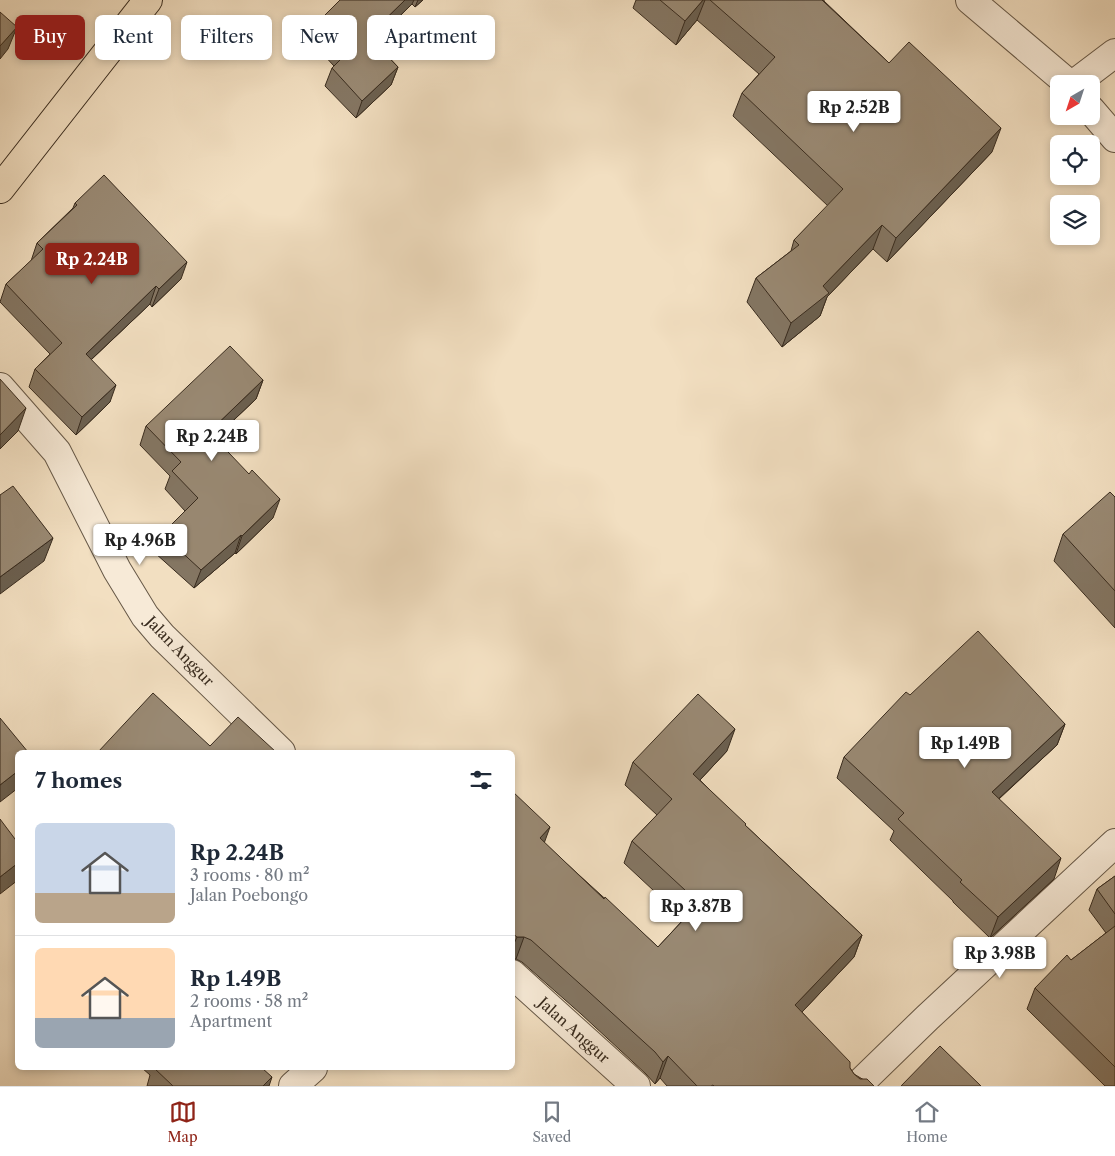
<!DOCTYPE html>
<html lang="en">
<head>
<meta charset="utf-8">
<style>
  :root { --surface:#fff; --page:#f2f2f3; --text:#1f2937; --muted:#747a83; --line:#e0e1e3; --accent:#8f2418 }
  body { margin:0; font-family:"Libre Caslon Text",serif; background:var(--page); color:var(--text); height:100vh; display:flex; flex-direction:column; font-size:19px; white-space:nowrap }
  * { box-sizing:border-box; margin:0 }
  p { font-size:16px; color:var(--muted) }
  .icon { flex:none; width:28px; height:28px; fill:none; stroke:currentColor; stroke-width:2; stroke-linecap:round; stroke-linejoin:round }
  .map { position:relative; flex:1; overflow:hidden }
  .side { position:absolute; left:15px; top:750px; width:500px; height:320px; display:flex; flex-direction:column; background:var(--surface); border-radius:8px; box-shadow:0 2px 8px #0003 }
  .side>* { flex:none }
  .top-card { position:absolute; left:15px; top:15px; width:500px; height:45px; display:flex; gap:10px }
  .needle { width:32px; rotate:219deg }
  .fabs { position:absolute; left:1050px; top:75px; display:grid; gap:10px }
  .fabs a { display:grid; place-items:center; width:50px; height:50px; border-radius:8px; background:var(--surface); box-shadow:0 2px 8px #0003; font-size:25px }
  .price { position:absolute; translate:-50% -42px; padding:0 11px; border-radius:5px; background:#fff; color:#222; font-size:16px; line-height:32px; filter:drop-shadow(0 1px 2px #0008) }
  .price::after { content:''; position:absolute; left:50%; top:30px; width:15px; height:11px; margin-left:-8px; background:inherit; clip-path:polygon(0 0,100% 0,50% 100%) }
  .price.active { background:var(--accent); color:#fff }
  ul { padding:0; list-style:none }
  li { display:flex; align-items:center; gap:15px; height:125px; padding:0 20px }
  li+li { border-top:1px solid var(--line) }
  li span { display:grid; place-items:center; flex:none; width:140px; height:100px; border-radius:8px; color:#555 }
  li>.icon { margin-inline-start:auto }
  span .icon { width:60px; height:60px; fill:#fffc; stroke-width:1 }
  li b { font-size:21px }
  h2 { display:flex; justify-content:space-between; align-items:center; height:60px; padding:0 20px; font-size:21px }
  .chip { padding:0 18px; border-radius:8px; background:var(--surface); box-shadow:0 2px 8px #0003; font-size:18px; line-height:45px }
  .chip.active { background:var(--accent); color:#fff }
  .menu { display:flex; justify-content:space-around; align-items:center; height:70px; border-top:1px solid var(--line); background:var(--surface); font-size:14px; color:var(--muted) }
  .menu a { display:grid; justify-items:center; gap:2px }
  .menu .active { color:var(--accent) }
  .map>svg:first-child { display:block }
  .lines { fill:none; stroke-linecap:round; stroke-linejoin:round }
  .minor-casing { stroke:#665847; stroke-width:30 }
  .major-casing { stroke:#382b1e; stroke-width:30 }
  .minor { stroke:#f7ead7; stroke-width:28 }
  .major { stroke:#f2dfc1; stroke-width:28 }
  .wall { fill:#847663; stroke:#382b1e }
  .shaded-wall { fill:#6b6050; stroke:#382b1e }
  .building { fill:#998973; stroke:#382b1e }
  .labels { text-anchor:middle; dominant-baseline:central; stroke-width:4; stroke-linejoin:round; paint-order:stroke }
  .street-label { font-size:15px; fill:#382b1e; stroke:#f7ead7 }
</style>
</head>
<body>
<div class="map">
<svg width="1115" height="1086" viewBox="0 0 1115 1086">
  <rect width="100%" height="100%" fill="#f2dfc1"/>
  <filter id="stains"><feTurbulence type="fractalNoise" baseFrequency=".004" numOctaves="4"/><feColorMatrix values="0 0 0 0 .2 0 0 0 0 .09 0 0 0 0 .02 0 0 0 .5 -.17"/></filter>
  <radialGradient id="worn" r=".72"><stop offset=".6" stop-color="#630" stop-opacity="0"/><stop offset="1" stop-color="#630" stop-opacity=".3"/></radialGradient>
  <g class="lines">
    <defs>
      <g id="minor">
        <path d="M 970,0 L 1069,84"/>
        <path d="M 1074,84 L 1115,53"/>
        <path d="M 1091,110 L 1115,138"/>
        <path d="M 0,387 L 57,452 L 117,570 L 145,616 L 162,636 L 281,752"/>
        <path d="M 512,974 L 636,1086"/>
        <path d="M 293,1086 L 313,1068"/>
        <path d="M 857,1086 L 927,1018 L 1115,843"/>
      </g>
      <path id="major" d="M 0,189 L 148,0"/>
    </defs>
    <!-- minor casing -->
    <use href="#minor" class="minor-casing"/>
    <!-- major casing -->
    <use href="#major" class="major-casing"/>
    <!-- minor -->
    <use href="#minor" class="minor"/>
    <!-- major -->
    <use href="#major" class="major"/>
  </g>
  <!-- wall -->
  <g class="wall">
    <path d="M 340,0 L 423,0 L 415,7 L 412,4 L 374,42 L 398,67 L 391,85 L 356,118 L 325,86 L 332,68 L 334,66 L 310,40 L 317,23 Z"/>
    <path d="M 636,0 L 824,0 L 824,1 L 889,63 L 992,152 L 887,262 L 873,249 L 827,297 L 820,316 L 782,347 L 747,302 L 756,278 L 791,251 L 794,240 L 828,206 L 733,116 L 742,93 L 759,74 L 697,20 L 676,45 L 633,8 Z"/>
    <path d="M 75,203 L 181,279 L 152,307 L 150,304 L 91,360 L 110,402 L 76,435 L 29,387 L 35,369 L 50,354 L 0,302 L 6,284 L 31,261 L 37,243 L 73,208 Z"/>
    <path d="M 263,380 L 256,399 L 215,438 L 273,518 L 236,554 L 235,553 L 194,588 L 155,553 L 162,534 L 185,511 L 165,489 L 170,476 L 140,445 L 146,426 Z"/>
    <path d="M 1115,497 L 1115,628 L 1054,561 L 1063,534 Z"/>
    <path d="M 910,695 L 1065,724 L 1057,745 L 999,799 L 1054,879 L 990,938 L 953,902 L 953,901 L 890,840 L 894,831 L 837,778 L 844,757 Z"/>
    <path d="M 727,751 L 700,780 L 746,826 L 862,935 L 854,957 L 802,1012 L 850,1068 L 854,1074 L 874,1086 L 667,1086 L 660,1078 L 655,1084 L 646,1074 L 581,1014 L 522,962 L 516,959 L 512,959 L 512,791 L 544,843 L 658,947 L 684,919 L 624,863 L 632,841 L 657,815 L 625,785 L 633,762 Z"/>
    <path d="M 1115,876 L 1115,1086 L 1105,1086 L 1027,1009 L 1035,988 L 1106,933 L 1089,910 L 1097,889 Z"/>
    <path d="M 142,1068 L 262,1068 L 269,1086 L 147,1086 L 150,1075 Z"/>
  </g>
  <!-- shaded-wall -->
  <g class="shaded-wall">
    <path d="M 405,0 L 414,0 L 412,4 L 361,54 L 368,36 Z"/>
    <path d="M 418,0 L 423,0 L 415,7 Z"/>
    <path d="M 703,0 L 705,0 L 697,20 L 676,45 L 685,21 Z"/>
    <path d="M 17,27 L 8,49 L 0,59 L 0,46 Z"/>
    <path d="M 398,67 L 391,85 L 356,118 L 362,101 Z"/>
    <path d="M 1001,128 L 992,152 L 887,262 L 896,238 Z"/>
    <path d="M 882,225 L 873,249 L 827,297 L 820,316 L 782,347 L 791,323 L 823,286 Z"/>
    <path d="M 187,262 L 181,279 L 152,307 L 159,289 Z"/>
    <path d="M 156,286 L 150,304 L 79,371 L 86,354 Z"/>
    <path d="M 263,380 L 256,399 L 202,450 L 209,432 Z"/>
    <path d="M 116,385 L 110,402 L 76,435 L 82,417 Z"/>
    <path d="M 26,408 L 18,431 L 0,449 L 0,435 Z"/>
    <path d="M 280,499 L 273,518 L 236,554 L 242,536 Z"/>
    <path d="M 241,535 L 235,553 L 194,588 L 201,570 Z"/>
    <path d="M 53,538 L 44,561 L 0,594 L 0,577 Z"/>
    <path d="M 1065,724 L 1057,745 L 984,812 L 992,792 Z"/>
    <path d="M 735,729 L 727,751 L 685,796 L 693,774 Z"/>
    <path d="M 18,771 L 18,788 L 0,802 L 0,785 Z"/>
    <path d="M 550,827 L 542,849 L 540,838 Z"/>
    <path d="M 1061,858 L 1054,879 L 990,938 L 998,917 Z"/>
    <path d="M 18,863 L 18,880 L 0,894 L 0,877 Z"/>
    <path d="M 862,935 L 854,957 L 787,1028 L 795,1005 Z"/>
    <path d="M 517,937 L 524,937 L 516,959 L 512,959 L 512,948 Z"/>
    <path d="M 668,1056 L 660,1078 L 655,1084 L 663,1062 Z"/>
    <path d="M 272,1077 L 269,1086 L 263,1086 Z"/>
  </g>
  <!-- building -->
  <g class="building">
    <path d="M 340,0 L 405,0 L 368,36 L 398,67 L 362,101 L 332,68 L 346,54 L 317,23 Z"/>
    <path d="M 660,0 L 703,0 L 685,21 Z"/>
    <path d="M 710,0 L 822,0 L 889,63 L 909,42 L 1001,128 L 896,238 L 882,225 L 823,286 L 829,293 L 791,323 L 756,278 L 799,245 L 794,240 L 843,189 L 742,93 L 775,57 Z"/>
    <path d="M 0,12 L 17,27 L 0,46 Z"/>
    <path d="M 104,175 L 187,262 L 159,289 L 156,286 L 86,354 L 116,385 L 82,417 L 35,369 L 62,343 L 6,284 L 43,249 L 37,243 L 77,205 L 75,203 Z"/>
    <path d="M 230,346 L 263,380 L 209,432 L 249,474 L 252,470 L 280,499 L 242,536 L 241,535 L 201,570 L 162,534 L 198,498 L 172,471 L 181,462 L 146,426 Z"/>
    <path d="M 0,379 L 26,408 L 0,435 Z"/>
    <path d="M 13,486 L 53,538 L 0,577 L 0,495 Z"/>
    <path d="M 1110,492 L 1115,497 L 1115,591 L 1063,534 Z"/>
    <path d="M 978,631 L 1065,724 L 992,792 L 1061,858 L 998,917 L 960,882 L 962,880 L 898,819 L 904,813 L 844,757 L 906,692 L 910,695 Z"/>
    <path d="M 153,693 L 210,746 L 238,717 L 276,752 L 98,752 Z"/>
    <path d="M 698,694 L 735,729 L 693,774 L 746,824 L 745,825 L 862,935 L 795,1005 L 850,1062 L 850,1068 L 854,1074 L 860,1079 L 867,1079 L 874,1086 L 714,1086 L 713,1085 L 711,1086 L 697,1086 L 668,1056 L 663,1062 L 655,1052 L 589,992 L 531,940 L 524,937 L 517,937 L 512,933 L 512,791 L 550,827 L 540,838 L 604,899 L 605,897 L 658,947 L 699,903 L 632,841 L 672,799 L 633,762 Z"/>
    <path d="M 0,718 L 28,752 L 18,752 L 18,771 L 0,785 Z"/>
    <path d="M 0,819 L 18,843 L 18,863 L 0,877 Z"/>
    <path d="M 1115,876 L 1115,914 L 1097,889 Z"/>
    <path d="M 1115,926 L 1115,1067 L 1035,988 L 1067,955 L 1071,960 Z"/>
    <path d="M 940,1046 L 981,1086 L 901,1086 Z"/>
    <path d="M 154,1068 L 262,1068 L 272,1077 L 263,1086 L 173,1086 Z"/>
  </g>
  <g class="labels">
    <!-- street labels -->
    <g class="street-label">
      <text transform="translate(180 651) rotate(46)">Jalan Anggur</text>
      <text transform="translate(574 1030) rotate(42)">Jalan Anggur</text>
    </g>
  </g>
  <rect width="100%" height="100%" filter="url(#stains)"/>
  <rect width="100%" height="100%" fill="url(#worn)"/>
</svg>
<div class="fabs">
<a><svg class="needle" viewBox="-14 -14 28 28"><path d="M0-13l5 13h-10z" fill="#e53935"/><path d="M0 13l5-13h-10z" fill="#747a83"/></svg></a>
<a><svg class="icon" aria-label="locate" viewBox="0 0 24 24"><circle cx="12" cy="12" r="6"/><path d="M12 2v4M12 18v4M2 12h4M18 12h4"/></svg></a>
<a><svg class="icon" aria-label="layers" viewBox="0 0 24 24"><path d="M12 4l9 5-9 5-9-5zM3 14l9 5 9-5"/></svg></a>
</div>
<b class="price" style="left:854px;top:133px">Rp 2.52B</b>
<b class="price active" style="left:92px;top:285px">Rp 2.24B</b>
<b class="price" style="left:212px;top:462px">Rp 2.24B</b>
<b class="price" style="left:140px;top:566px">Rp 4.96B</b>
<b class="price" style="left:965px;top:769px">Rp 1.49B</b>
<b class="price" style="left:696px;top:932px">Rp 3.87B</b>
<b class="price" style="left:1000px;top:979px">Rp 3.98B</b>
<div class="top-card">
<a class="chip active">Buy</a>
<a class="chip">Rent</a>
<a class="chip">Filters</a>
<a class="chip">New</a>
<a class="chip">Apartment</a>
</div>
<section class="side">
<h2>7 homes<svg class="icon" aria-label="filters" viewBox="0 0 24 24"><path d="M4 7h16M4 17h16"/><circle cx="9" cy="7" r="2"/><circle cx="15" cy="17" r="2"/></svg></h2>
<ul>
<li><span style="background:linear-gradient(#c9d6e8 70%,#b9a48a 0)"><svg class="icon" aria-label="home" viewBox="0 0 24 24"><path d="M3 11l9-7 9 7M6 9v11h12V9"/></svg></span><div><b>Rp 2.24B</b><p>3 rooms · 80 m²</p><p>Jalan Poebongo</p></div></li>
<li><span style="background:linear-gradient(#ffd9b3 70%,#9aa5b1 0)"><svg class="icon" aria-label="home" viewBox="0 0 24 24"><path d="M3 11l9-7 9 7M6 9v11h12V9"/></svg></span><div><b>Rp 1.49B</b><p>2 rooms · 58 m²</p><p>Apartment</p></div></li>
</ul>
</section>
</div>
<nav class="menu">
<a class="active"><svg class="icon" aria-label="map" viewBox="0 0 24 24"><path d="M3 6l6-2 6 2 6-2v14l-6 2-6-2-6 2zM9 4v14M15 6v14"/></svg>Map</a>
<a><svg class="icon" aria-label="saved" viewBox="0 0 24 24"><path d="M7 4h10v16l-5-4-5 4z"/></svg>Saved</a>
<a><svg class="icon" aria-label="home" viewBox="0 0 24 24"><path d="M3 11l9-7 9 7M6 9v11h12V9"/></svg>Home</a>
</nav>
</body>
</html>
